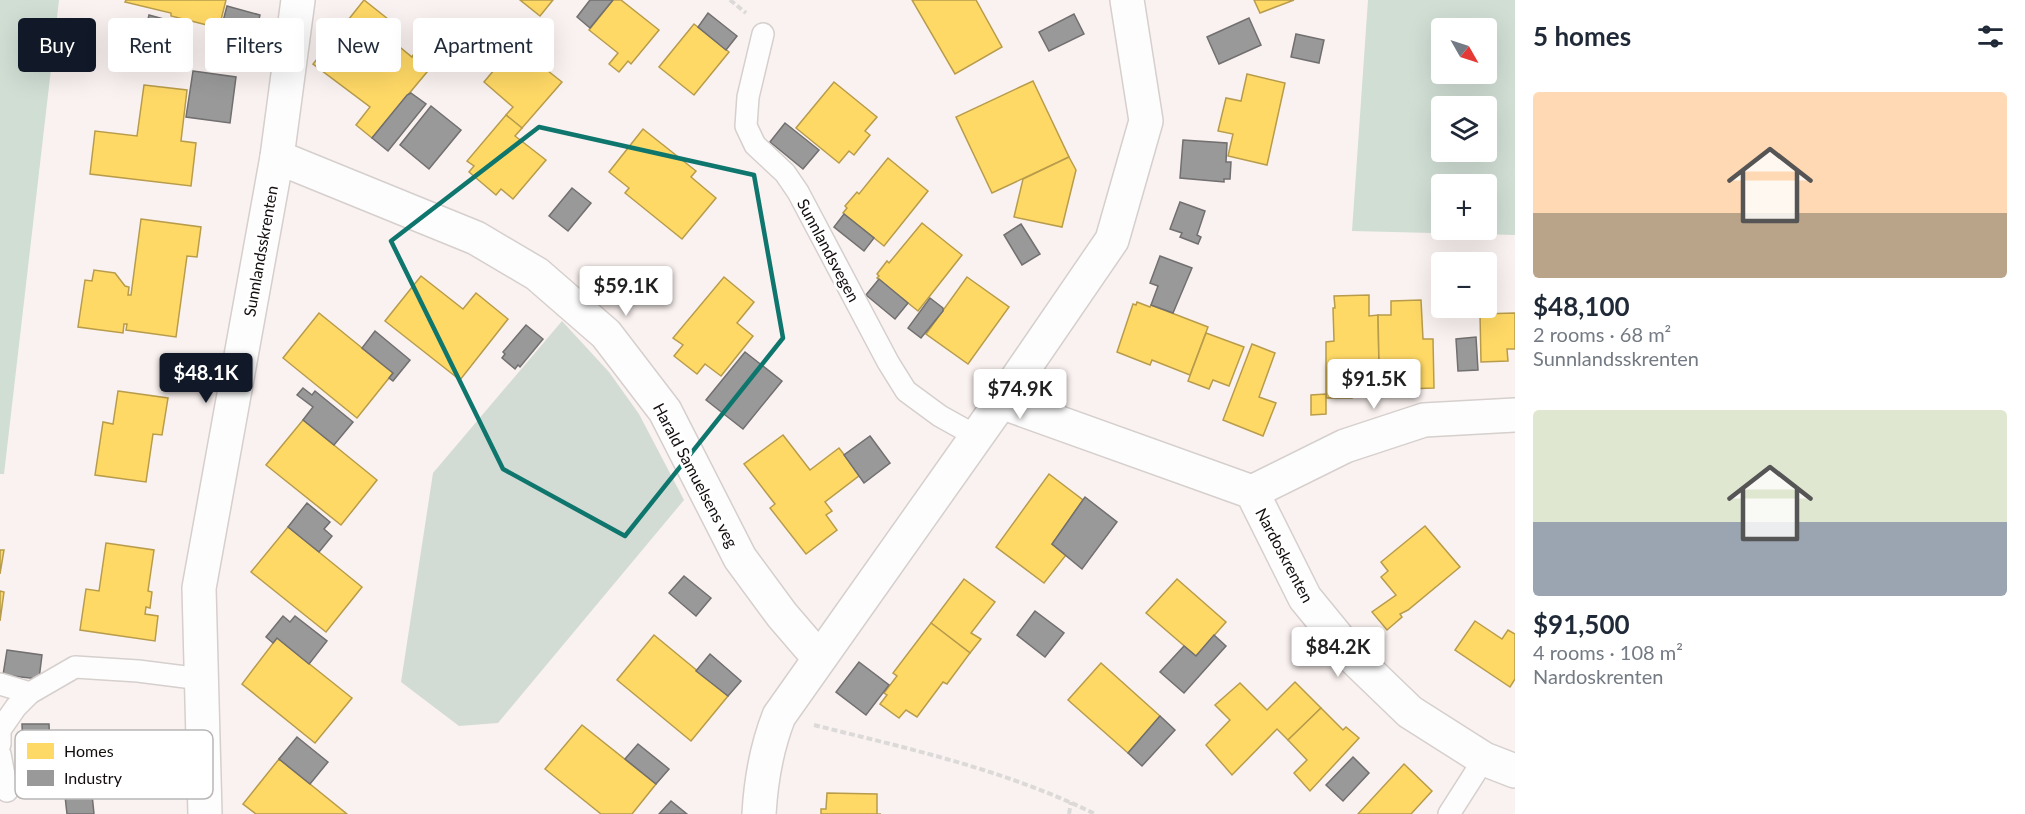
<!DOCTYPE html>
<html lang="en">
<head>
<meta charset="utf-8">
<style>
  :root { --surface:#fff; --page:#f2f2f3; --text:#1f2937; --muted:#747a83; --accent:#111827 }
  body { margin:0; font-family:Lato,sans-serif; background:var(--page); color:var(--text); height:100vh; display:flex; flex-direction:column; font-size:22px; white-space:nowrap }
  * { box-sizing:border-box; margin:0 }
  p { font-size:20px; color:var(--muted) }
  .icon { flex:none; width:33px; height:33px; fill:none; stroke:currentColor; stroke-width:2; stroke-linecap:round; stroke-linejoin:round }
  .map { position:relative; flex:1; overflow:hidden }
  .drawer { display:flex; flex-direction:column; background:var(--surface); width:510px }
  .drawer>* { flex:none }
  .banner { position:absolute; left:18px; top:18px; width:570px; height:54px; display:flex; gap:12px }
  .needle { width:39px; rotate:129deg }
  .controls { position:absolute; left:1431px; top:18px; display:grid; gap:12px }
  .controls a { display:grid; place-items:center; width:66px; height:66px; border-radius:6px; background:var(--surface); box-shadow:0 6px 24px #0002; font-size:30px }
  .price { position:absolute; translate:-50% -51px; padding:0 14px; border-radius:6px; background:#fff; color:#222; font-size:20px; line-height:39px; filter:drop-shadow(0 2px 3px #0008) }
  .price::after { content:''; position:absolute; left:50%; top:36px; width:18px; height:14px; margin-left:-9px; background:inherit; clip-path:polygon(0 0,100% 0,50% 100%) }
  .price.current { background:var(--accent); color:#fff }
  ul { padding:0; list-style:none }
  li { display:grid; align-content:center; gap:12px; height:318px; padding:0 18px }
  li span { display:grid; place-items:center; height:186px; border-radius:6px; color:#555 }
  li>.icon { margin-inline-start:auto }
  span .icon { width:108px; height:108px; fill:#fffc; stroke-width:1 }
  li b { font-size:26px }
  h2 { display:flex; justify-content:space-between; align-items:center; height:72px; padding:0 18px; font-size:26px }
  .chip { padding:0 21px; border-radius:6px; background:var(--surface); box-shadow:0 6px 24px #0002; font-size:21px; line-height:54px }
  .chip.current { background:var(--accent); color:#fff }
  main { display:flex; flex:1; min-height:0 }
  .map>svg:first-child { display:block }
  .green { fill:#d2dcd4 }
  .forest { fill:#d0ded4; fill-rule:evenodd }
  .homes { fill:#ffd966; stroke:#b89c4b; stroke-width:1.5 }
  .industry { fill:#999; stroke:#716f6f; stroke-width:1.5 }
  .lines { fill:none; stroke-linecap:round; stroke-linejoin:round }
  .lane-casing { stroke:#d5cfcd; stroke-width:24 }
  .street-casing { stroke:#d5cfcd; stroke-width:36 }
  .path { stroke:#dcdad9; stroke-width:4; stroke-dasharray:6 3; stroke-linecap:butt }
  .lane { stroke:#fefdfd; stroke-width:21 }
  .street { stroke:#fefdfd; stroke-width:33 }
  .marked { fill:none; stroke:#0f766e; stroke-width:4.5; stroke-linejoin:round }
  .labels { text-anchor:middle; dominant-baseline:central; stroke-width:6; stroke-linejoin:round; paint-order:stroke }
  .street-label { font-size:16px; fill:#130e0d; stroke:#fff }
  .key { fill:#fff; stroke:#b8b7b6; stroke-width:1.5 }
  .key-label { font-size:16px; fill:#130e0d }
</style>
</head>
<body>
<main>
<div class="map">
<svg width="1515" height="814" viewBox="0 0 1515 814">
  <rect width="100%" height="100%" fill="#faf2f0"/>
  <!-- green -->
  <path class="green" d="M 562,321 L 609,372 L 639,414 L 684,500 L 498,723 L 459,726 L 401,682 L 433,473 Z"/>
  <!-- forest -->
  <g class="forest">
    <path d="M 0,0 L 59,0 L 4,474 L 0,474 Z"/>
    <path d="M 1368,0 L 1515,0 L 1515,235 L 1352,231 ZM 1442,28 L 1486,28 L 1486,74 L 1442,74 ZM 1442,106 L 1486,106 L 1486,152 L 1442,152 ZM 1442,184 L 1486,184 L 1486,230 L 1442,230 Z"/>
  </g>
  <!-- homes -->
  <g class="homes">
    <path d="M 126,0 L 226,0 L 219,28 L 171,16 L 171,13 L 125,2 Z"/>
    <path d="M 364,0 L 388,19 L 379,30 L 412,57 L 415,52 L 432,66 L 372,138 L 356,125 L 370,107 L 313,64 Z"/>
    <path d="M 520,0 L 553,0 L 540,16 Z"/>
    <path d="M 613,0 L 621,0 L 659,30 L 631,64 L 628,61 L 619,72 L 609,64 L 618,53 L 589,30 Z"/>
    <path d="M 912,0 L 976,0 L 1002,47 L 955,74 Z"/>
    <path d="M 1254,0 L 1294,0 L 1260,13 Z"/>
    <path d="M 694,24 L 729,52 L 694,95 L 659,67 Z"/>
    <path d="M 515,45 L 562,82 L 522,128 L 506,115 L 513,107 L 484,82 Z"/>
    <path d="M 1247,74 L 1285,83 L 1267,165 L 1228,156 L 1233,134 L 1218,131 L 1226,98 L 1241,101 Z"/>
    <path d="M 1033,81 L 1069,157 L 992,193 L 956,117 Z"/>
    <path d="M 834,82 L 877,117 L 865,131 L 870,135 L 854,155 L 849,151 L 839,163 L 796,128 Z"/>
    <path d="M 144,85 L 187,90 L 181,141 L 196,143 L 191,186 L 90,174 L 95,131 L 137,136 Z"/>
    <path d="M 506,115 L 522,128 L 515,136 L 546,160 L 513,199 L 501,189 L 496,195 L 469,172 L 474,166 L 467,161 Z"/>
    <path d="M 643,129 L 696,171 L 691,177 L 716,198 L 682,239 L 625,193 L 629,188 L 609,172 Z"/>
    <path d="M 1069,157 L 1076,170 L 1062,227 L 1014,217 L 1023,179 Z"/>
    <path d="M 888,158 L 928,191 L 884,246 L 843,213 L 847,208 L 845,206 L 857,192 L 859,194 Z"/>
    <path d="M 141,219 L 201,227 L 197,257 L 187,256 L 176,337 L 126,330 L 127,324 L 124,324 L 123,333 L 78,327 L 85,280 L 92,281 L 94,270 L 115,273 L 125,286 L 129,287 L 128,295 L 131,295 Z"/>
    <path d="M 922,223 L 962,255 L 918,311 L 877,278 L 879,276 L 877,274 L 887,261 L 889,263 Z"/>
    <path d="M 421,276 L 463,309 L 476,293 L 508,319 L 460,380 L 385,321 Z"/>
    <path d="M 724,277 L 754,302 L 737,323 L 753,336 L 721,376 L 705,364 L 697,374 L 674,356 L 683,345 L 673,338 Z"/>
    <path d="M 967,277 L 1009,307 L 968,364 L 926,334 Z"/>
    <path d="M 1369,295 L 1369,316 L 1378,315 L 1379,370 L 1352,370 L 1352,398 L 1326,398 L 1326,342 L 1334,341 L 1333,308 L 1335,308 L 1334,296 Z"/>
    <path d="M 1421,300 L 1423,339 L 1433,339 L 1434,388 L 1405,389 L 1404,362 L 1379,362 L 1378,315 L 1391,315 L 1391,301 Z"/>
    <path d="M 1137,302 L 1150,307 L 1151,305 L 1208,327 L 1190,375 L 1152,360 L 1150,365 L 1117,352 L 1133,304 L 1136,305 Z"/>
    <path d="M 319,313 L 393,373 L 357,418 L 283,358 Z"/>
    <path d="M 1515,313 L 1515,349 L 1507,349 L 1508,361 L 1481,362 L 1480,314 Z"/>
    <path d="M 1206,333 L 1244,347 L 1229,386 L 1213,380 L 1209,389 L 1188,381 Z"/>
    <path d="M 1252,344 L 1275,353 L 1259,397 L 1276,403 L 1263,436 L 1223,420 Z"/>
    <path d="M 118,391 L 168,398 L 162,435 L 153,434 L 146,482 L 95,475 L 103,422 L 113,424 Z"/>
    <path d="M 1326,394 L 1326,414 L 1311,415 L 1311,395 Z"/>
    <path d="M 303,420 L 377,480 L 341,525 L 266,465 Z"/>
    <path d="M 783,435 L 810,470 L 839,448 L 860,475 L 825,502 L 832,511 L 826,515 L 837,530 L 806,554 L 770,508 L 775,504 L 744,464 Z"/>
    <path d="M 1049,474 L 1083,500 L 1052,544 L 1066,555 L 1044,583 L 996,547 Z"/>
    <path d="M 1425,526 L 1460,567 L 1408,610 L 1400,614 L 1402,617 L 1387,630 L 1372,612 L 1396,595 L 1381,577 L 1388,571 L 1381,562 Z"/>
    <path d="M 288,527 L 362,587 L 326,632 L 251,572 Z"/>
    <path d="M 106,543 L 154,550 L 148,591 L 152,592 L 150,608 L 146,607 L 145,614 L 158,616 L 155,641 L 80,630 L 86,589 L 99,591 Z"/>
    <path d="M 0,550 L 4,550 L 0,574 Z"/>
    <path d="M 964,579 L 995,602 L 971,633 L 981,639 L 970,653 L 931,623 Z"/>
    <path d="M 1177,579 L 1226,622 L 1196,656 L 1146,613 Z"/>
    <path d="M 0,591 L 4,592 L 0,621 Z"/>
    <path d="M 1475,621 L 1502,639 L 1508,630 L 1515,634 L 1515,679 L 1510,687 L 1455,650 Z"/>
    <path d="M 931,623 L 970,653 L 947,684 L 943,682 L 917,717 L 906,710 L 899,718 L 880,704 L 887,695 L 884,693 L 897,676 L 893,673 Z"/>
    <path d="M 654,635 L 728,696 L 691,741 L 617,680 Z"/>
    <path d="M 277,638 L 352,698 L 315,743 L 242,684 Z"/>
    <path d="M 1101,663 L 1160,716 L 1128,753 L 1068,700 Z"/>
    <path d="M 1295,682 L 1321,708 L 1288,740 L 1277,729 L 1232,775 L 1206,745 L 1230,720 L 1215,705 L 1240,683 L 1267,710 Z"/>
    <path d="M 1321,708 L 1343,730 L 1346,727 L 1359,738 L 1310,791 L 1294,773 L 1307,760 L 1288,740 Z"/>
    <path d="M 582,725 L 656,784 L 632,814 L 601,814 L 545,769 Z"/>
    <path d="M 279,759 L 310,784 L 347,814 L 256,814 L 243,804 Z"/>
    <path d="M 1404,764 L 1432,791 L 1411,814 L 1358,814 Z"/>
    <path d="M 827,793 L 877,794 L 877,814 L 881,814 L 821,814 L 821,809 L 826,809 Z"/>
  </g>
  <!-- industry -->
  <g class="industry">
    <path d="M 590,0 L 613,0 L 590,28 L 577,17 Z"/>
    <path d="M 227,6 L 260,15 L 250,57 L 216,48 Z"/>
    <path d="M 708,13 L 737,36 L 726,50 L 698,27 Z"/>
    <path d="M 1074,14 L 1084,34 L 1049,51 L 1039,32 Z"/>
    <path d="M 149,15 L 182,24 L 176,45 L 144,36 Z"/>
    <path d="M 1249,18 L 1261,45 L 1219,64 L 1207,37 Z"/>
    <path d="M 1296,34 L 1324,40 L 1319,63 L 1291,57 Z"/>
    <path d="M 193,71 L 236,77 L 230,123 L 186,117 Z"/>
    <path d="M 411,93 L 426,104 L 388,151 L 372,138 L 407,95 Z"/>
    <path d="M 431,106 L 461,130 L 429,169 L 400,145 Z"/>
    <path d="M 785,123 L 819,150 L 803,169 L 770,142 Z"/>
    <path d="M 1183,140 L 1227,143 L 1226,162 L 1231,162 L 1230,179 L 1224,179 L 1224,182 L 1180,178 Z"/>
    <path d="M 572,188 L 591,203 L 568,231 L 549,216 Z"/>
    <path d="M 1180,202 L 1205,211 L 1197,235 L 1201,237 L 1198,244 L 1180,237 L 1182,233 L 1170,229 Z"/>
    <path d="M 844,214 L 874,238 L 864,251 L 834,227 Z"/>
    <path d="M 1021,224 L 1040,254 L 1022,265 L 1004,235 Z"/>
    <path d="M 1160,256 L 1192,268 L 1173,313 L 1151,305 L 1158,286 L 1150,283 Z"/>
    <path d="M 879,279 L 908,303 L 895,319 L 866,295 Z"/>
    <path d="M 930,298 L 943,308 L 943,311 L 921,338 L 908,328 Z"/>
    <path d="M 526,325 L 543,339 L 520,367 L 518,365 L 515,369 L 502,358 L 505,354 L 503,352 Z"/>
    <path d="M 375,331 L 410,360 L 393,381 L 389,378 L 393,373 L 362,348 Z"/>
    <path d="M 1476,337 L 1478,370 L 1458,371 L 1456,339 Z"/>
    <path d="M 745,352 L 782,381 L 743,429 L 706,400 Z"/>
    <path d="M 303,388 L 312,395 L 315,391 L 353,422 L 334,445 L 303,420 L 313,407 L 297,395 Z"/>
    <path d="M 870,436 L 890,463 L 864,483 L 844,455 Z"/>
    <path d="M 1085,497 L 1117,522 L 1082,569 L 1052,544 Z"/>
    <path d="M 307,503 L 330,522 L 324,529 L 332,536 L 319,552 L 288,527 Z"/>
    <path d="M 684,576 L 711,598 L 696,616 L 669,593 Z"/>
    <path d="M 1035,611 L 1064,633 L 1045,657 L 1017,635 Z"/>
    <path d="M 283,616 L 290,622 L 295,616 L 327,641 L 309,664 L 277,638 L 273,643 L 266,637 Z"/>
    <path d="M 1214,635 L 1226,646 L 1184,693 L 1160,672 L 1184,646 L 1196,656 Z"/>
    <path d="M 7,650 L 42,655 L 39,679 L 3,675 Z"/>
    <path d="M 710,654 L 741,681 L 728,696 L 696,671 Z"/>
    <path d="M 859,662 L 889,685 L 866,715 L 836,692 Z"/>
    <path d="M 1160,716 L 1175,730 L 1142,766 L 1128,753 Z"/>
    <path d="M 22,724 L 49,724 L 51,776 L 24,777 Z"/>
    <path d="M 297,737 L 328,762 L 310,784 L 279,759 Z"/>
    <path d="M 638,744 L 669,769 L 656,784 L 625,759 Z"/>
    <path d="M 1353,757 L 1369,773 L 1343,801 L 1326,785 Z"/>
    <path d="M 92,794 L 94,814 L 67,814 L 65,796 Z"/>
    <path d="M 671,801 L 687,814 L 659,814 Z"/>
  </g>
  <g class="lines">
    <defs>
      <g id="lane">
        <path d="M 763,34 L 748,97 L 746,126 L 755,145 L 785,173 L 798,192 L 888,362 L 906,391 L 940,416 L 976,436"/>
        <path d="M 0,684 L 30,693"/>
        <path d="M 0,744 L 0,730 L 16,707 L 30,693 L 75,667 L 138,671 L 201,679"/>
        <path d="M 0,754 L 7,791"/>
        <path d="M 1449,814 L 1484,759"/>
      </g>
      <g id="street">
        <path d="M 277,157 L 476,238 L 537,274 L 606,334 L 665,411 L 740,558 L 782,615 L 819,658"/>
        <path d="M 1001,402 L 1252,492 L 1305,598 L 1355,659 L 1410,712 L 1484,759 L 1515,771"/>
        <path d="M 1252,492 L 1345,446 L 1424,420 L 1515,415"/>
        <path d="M 205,814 L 199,588 L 277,157 L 298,0"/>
        <path d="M 759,814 C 761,779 766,749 779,716 L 1001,402 L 1112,240 L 1146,121 L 1127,0"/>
      </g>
    </defs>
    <!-- lane casing -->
    <use href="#lane" class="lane-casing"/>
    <!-- street casing -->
    <use href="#street" class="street-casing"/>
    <!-- path -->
    <g class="path">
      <path d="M 730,0 L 746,13"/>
      <path d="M 814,725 C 910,749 1006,770 1095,814"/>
      <path d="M 1069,814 L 1071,802"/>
    </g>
    <!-- lane -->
    <use href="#lane" class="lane"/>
    <!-- street -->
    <use href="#street" class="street"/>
  </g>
  <!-- marked area -->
  <path class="marked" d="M 539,127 L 754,175 L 783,338 L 625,536 L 503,469 L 391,241 Z"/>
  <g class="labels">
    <!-- street labels -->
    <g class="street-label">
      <text transform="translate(829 250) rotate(62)">Sunnlandsvegen</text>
      <text transform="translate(260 251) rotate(-80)">Sunnlandsskrenten</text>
      <text transform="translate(696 475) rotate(62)">Harald Samuelsens veg</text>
      <text transform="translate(1285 555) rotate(62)">Nardoskrenten</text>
    </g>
  </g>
  <!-- legend -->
  <rect x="15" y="730" width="198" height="69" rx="9" class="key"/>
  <rect x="27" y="743" width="27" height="16" fill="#ffd966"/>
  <rect x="27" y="770" width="27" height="16" fill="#999"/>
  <g class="key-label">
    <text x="64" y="757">Homes</text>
    <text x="64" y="784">Industry</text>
  </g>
</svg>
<div class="controls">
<a><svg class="needle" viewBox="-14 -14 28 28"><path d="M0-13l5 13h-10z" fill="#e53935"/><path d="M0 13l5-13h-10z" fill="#747a83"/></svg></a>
<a><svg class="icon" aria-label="layers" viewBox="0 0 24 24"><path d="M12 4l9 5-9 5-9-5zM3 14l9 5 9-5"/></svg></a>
<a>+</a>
<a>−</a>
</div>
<b class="price" style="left:626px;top:317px">$59.1K</b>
<b class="price current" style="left:206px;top:404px">$48.1K</b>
<b class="price" style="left:1374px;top:410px">$91.5K</b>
<b class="price" style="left:1020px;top:420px">$74.9K</b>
<b class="price" style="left:1338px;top:678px">$84.2K</b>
<div class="banner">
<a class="chip current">Buy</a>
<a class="chip">Rent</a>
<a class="chip">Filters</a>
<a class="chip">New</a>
<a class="chip">Apartment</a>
</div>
</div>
<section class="drawer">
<h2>5 homes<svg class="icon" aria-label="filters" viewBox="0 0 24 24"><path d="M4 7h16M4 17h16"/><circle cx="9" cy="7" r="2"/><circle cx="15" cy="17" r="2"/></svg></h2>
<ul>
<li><span style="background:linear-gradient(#ffd9b3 65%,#b9a48a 0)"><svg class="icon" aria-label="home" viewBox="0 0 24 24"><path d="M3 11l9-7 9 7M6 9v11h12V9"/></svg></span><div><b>$48,100</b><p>2 rooms · 68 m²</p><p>Sunnlandsskrenten</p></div></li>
<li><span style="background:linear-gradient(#dfe7d0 60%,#9aa5b1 0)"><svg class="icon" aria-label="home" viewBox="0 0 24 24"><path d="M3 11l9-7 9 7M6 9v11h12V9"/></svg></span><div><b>$91,500</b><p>4 rooms · 108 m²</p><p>Nardoskrenten</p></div></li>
</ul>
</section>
</main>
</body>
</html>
